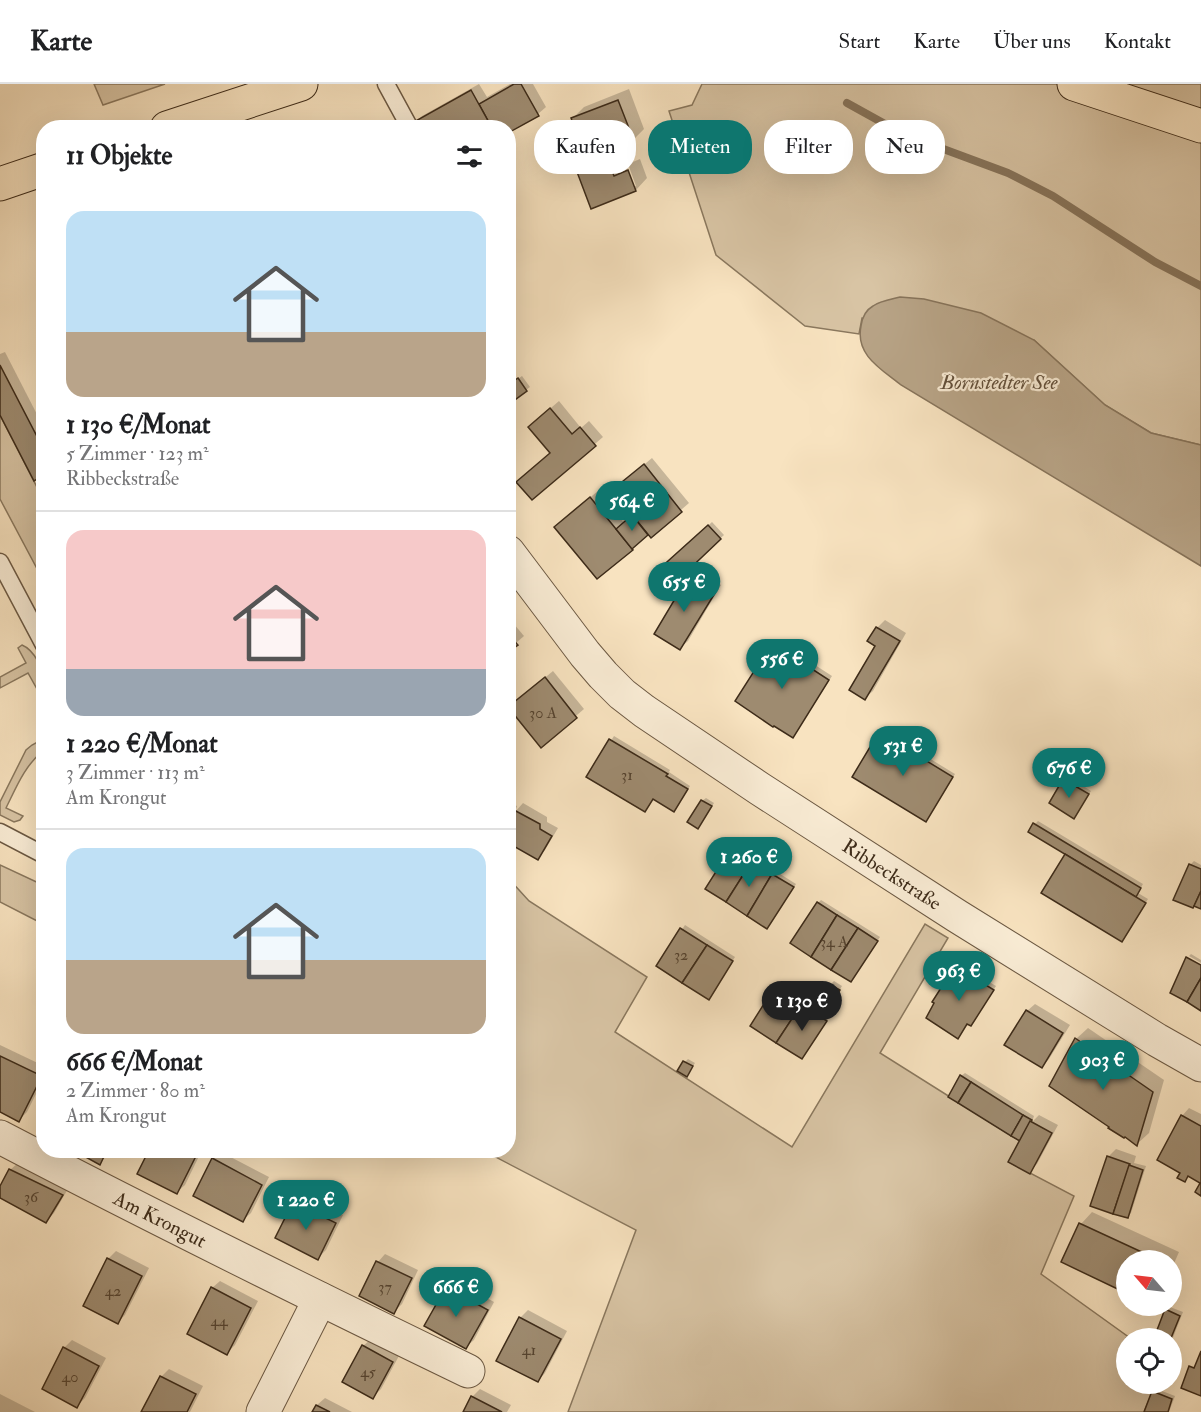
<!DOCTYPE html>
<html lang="de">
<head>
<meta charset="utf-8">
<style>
  :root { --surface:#fff; --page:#f2f2f2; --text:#202124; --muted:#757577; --line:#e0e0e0; --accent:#0f766e }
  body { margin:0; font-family:"IM FELL Double Pica",serif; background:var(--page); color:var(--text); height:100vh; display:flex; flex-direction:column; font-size:22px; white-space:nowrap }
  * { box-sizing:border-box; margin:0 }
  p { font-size:20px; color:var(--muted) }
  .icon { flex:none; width:33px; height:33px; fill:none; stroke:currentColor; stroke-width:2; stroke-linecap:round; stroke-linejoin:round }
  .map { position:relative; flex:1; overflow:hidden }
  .details { position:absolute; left:36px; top:36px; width:480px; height:1038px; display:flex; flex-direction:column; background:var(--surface); border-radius:24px; box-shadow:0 6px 24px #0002 }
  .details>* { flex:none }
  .hud { position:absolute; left:534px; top:36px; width:570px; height:54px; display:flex; gap:12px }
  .needle { width:39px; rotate:298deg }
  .tools { position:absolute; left:1116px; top:1166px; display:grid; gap:12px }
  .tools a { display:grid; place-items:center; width:66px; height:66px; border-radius:50%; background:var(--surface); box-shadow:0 6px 24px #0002; font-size:30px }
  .price { position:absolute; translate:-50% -51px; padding:0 14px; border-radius:21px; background:var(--accent); color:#fff; font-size:20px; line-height:39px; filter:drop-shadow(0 2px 3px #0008) }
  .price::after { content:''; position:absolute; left:50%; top:36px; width:18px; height:14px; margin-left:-9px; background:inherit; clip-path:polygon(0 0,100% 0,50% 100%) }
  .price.current { background:#222; color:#fff }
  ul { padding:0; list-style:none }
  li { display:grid; align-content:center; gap:12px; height:318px; padding:0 30px }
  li+li { border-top:2px solid var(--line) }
  li span { display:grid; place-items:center; height:186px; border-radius:18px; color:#555 }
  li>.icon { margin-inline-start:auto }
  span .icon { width:108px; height:108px; fill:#fffc; stroke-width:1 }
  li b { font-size:26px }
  h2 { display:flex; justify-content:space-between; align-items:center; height:72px; padding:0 30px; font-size:26px }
  .chip { padding:0 21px; border-radius:24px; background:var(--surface); box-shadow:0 6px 24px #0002; font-size:21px; line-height:54px }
  .chip.current { background:var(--accent); color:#fff }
  header { display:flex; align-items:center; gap:36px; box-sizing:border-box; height:84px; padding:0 30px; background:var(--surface); border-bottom:2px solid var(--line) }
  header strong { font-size:28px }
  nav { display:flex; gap:33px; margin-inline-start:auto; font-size:21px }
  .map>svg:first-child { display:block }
  .green { fill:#d8c4a4; stroke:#8a785e; stroke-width:1.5 }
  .water { fill:#b8a487; stroke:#87745b; stroke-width:1.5 }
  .shadow { fill:#0003 }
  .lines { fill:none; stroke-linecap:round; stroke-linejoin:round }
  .stream { stroke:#87745b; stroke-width:8 }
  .building { fill:#9e8b70; stroke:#3d2b19; stroke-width:1.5 }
  .lane-casing { stroke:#6c5943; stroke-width:19 }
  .street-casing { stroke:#6c5943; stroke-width:35 }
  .primary-casing { stroke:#3d2b19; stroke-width:35 }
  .lane { stroke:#faedd6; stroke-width:16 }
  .street { stroke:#faedd6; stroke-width:33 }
  .primary { stroke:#f8e3c0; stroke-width:33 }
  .labels { text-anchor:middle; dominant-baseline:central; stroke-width:4.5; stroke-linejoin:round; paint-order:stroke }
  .number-label { font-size:16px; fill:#55432f }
  .street-label { font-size:20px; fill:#3d2b19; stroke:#faedd6 }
  .water-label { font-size:21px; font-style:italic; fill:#624f3a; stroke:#faedd6 }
</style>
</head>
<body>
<header>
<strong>Karte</strong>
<nav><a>Start</a><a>Karte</a><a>Über uns</a><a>Kontakt</a></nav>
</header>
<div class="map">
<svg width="1201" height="1328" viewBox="0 0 1201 1328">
  <rect width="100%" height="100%" fill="#f8e3c0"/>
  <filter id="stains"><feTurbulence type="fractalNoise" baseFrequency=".00333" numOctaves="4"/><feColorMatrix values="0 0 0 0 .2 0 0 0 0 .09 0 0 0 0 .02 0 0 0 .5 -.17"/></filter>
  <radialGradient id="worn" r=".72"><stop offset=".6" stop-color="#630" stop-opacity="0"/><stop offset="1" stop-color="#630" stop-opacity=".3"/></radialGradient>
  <!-- green -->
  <g class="green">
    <path d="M 94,0 L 165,0 L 103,21 Z"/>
    <path d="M 702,0 L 1201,0 L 1201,361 L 1151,349 L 1105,321 L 1034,256 L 862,234 L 859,250 L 805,242 L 716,171 L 669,27 L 692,21 Z"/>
    <path d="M 0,331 L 43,415 L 43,496 L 0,415 Z"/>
    <path d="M 22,561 C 34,566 44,585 43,598 L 37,605 L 28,589 L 0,604 L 0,593 L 26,579 L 18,564 Z"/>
    <path d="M 43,655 L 43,667 C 25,681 16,704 6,724 L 23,732 L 20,736 L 14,738 L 0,731 L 0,718 L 26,666 L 32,661 Z"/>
    <path d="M 0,781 L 43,801 L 43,840 L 0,818 Z"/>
    <path d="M 509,795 L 529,817 L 647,893 L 615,948 L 792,1063 L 925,840 L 948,854 L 880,969 L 1020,1057 L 1009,1078 L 1074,1112 L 1041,1190 L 1130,1254 L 1126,1254 L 1126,1299 L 1156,1299 L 1144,1328 L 568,1328 L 636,1146 L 484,1067 L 508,1066 Z"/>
  </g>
  <!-- water -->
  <path class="water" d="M 900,213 L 924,215 L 981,229 L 1034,256 L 1105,321 L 1151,349 L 1201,361 L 1201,482 L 901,301 C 881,285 855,271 861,242 C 862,234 866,226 873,222 C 879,217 892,215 900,213 Z"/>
  <!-- shadow -->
  <g class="shadow">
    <path d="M 479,0 L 487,13 L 510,0 L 533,0 L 546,23 L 538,30 L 508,44 L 377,44 L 391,37 L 392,40 L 407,32 L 412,42 L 422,32 Z"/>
    <path d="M 629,5 L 644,45 L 633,56 L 618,62 L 633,102 L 636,102 L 628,80 L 640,75 L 647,94 L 636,106 L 575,80 L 586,69 L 573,34 L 584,23 Z"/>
    <path d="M 5,268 L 44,344 L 44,390 L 0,328 L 0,270 Z"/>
    <path d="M 522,292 L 530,303 L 508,319 L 508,302 Z"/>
    <path d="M 559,317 L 581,344 L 589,337 L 603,353 L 532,414 L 551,368 L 537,336 Z"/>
    <path d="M 652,374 L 689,419 L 651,452 L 649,449 L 639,457 L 564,435 L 598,407 L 624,439 L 634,431 L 622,399 Z"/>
    <path d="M 712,438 L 724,451 L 682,490 L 688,496 L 697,486 L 721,501 L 688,557 L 680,564 L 682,506 L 660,486 Z"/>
    <path d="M 508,533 L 524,552 L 508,566 Z"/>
    <path d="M 885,536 L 906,549 L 873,607 L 865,614 L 877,562 L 869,557 L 877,544 Z"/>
    <path d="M 777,557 L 788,564 L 794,557 L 803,563 L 798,570 L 832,592 L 796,648 L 774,560 Z"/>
    <path d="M 553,587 L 584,625 L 541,662 L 518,616 Z"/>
    <path d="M 883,646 L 955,690 L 929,732 L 880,649 Z"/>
    <path d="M 614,652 L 670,686 L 669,688 L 690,702 L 677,723 L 588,692 Z"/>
    <path d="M 1068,692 L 1091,707 L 1074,733 L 1051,718 Z"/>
    <path d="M 706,714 L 714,719 L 701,740 L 702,717 Z"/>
    <path d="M 508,717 L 517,722 L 515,728 L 523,719 L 547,733 L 547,738 L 558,744 L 545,766 L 538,774 L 508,757 Z"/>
    <path d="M 1038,737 L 1143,800 L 1138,809 L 1148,815 L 1122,857 L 1067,770 L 1035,740 Z"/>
    <path d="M 736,762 L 796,800 L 771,839 L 732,765 Z"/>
    <path d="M 1194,777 L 1201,781 L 1201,824 L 1195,821 L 1190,781 Z"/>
    <path d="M 821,816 L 880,853 L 851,897 L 818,819 Z"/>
    <path d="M 685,841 L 735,873 L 712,910 L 658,882 Z"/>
    <path d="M 1191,870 L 1201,876 L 1201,879 L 1189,872 Z"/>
    <path d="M 959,880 L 996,902 L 974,937 L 956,883 Z"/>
    <path d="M 834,897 L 842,902 L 836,912 L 830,901 Z"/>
    <path d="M 779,901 L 829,933 L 802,973 L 752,941 Z"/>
    <path d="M 1035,920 L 1070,941 L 1049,975 L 1042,983 L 1027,927 Z"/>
    <path d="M 1088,944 L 1164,996 L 1149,1049 L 1137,1060 L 1076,955 Z"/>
    <path d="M 0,961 L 44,982 L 44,994 L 27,1028 L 19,1036 L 0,1026 Z"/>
    <path d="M 688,975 L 695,979 L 687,991 L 685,978 Z"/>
    <path d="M 965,989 L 1034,1032 L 1032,1038 L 1039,1031 L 1058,1041 L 1037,1080 L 1029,1088 L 1022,1057 L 961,992 Z"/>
    <path d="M 1189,1024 L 1201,1030 L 1201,1098 L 1189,1091 L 1185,1096 L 1182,1088 L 1182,1032 Z"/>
    <path d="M 1116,1065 L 1136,1072 L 1134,1079 L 1146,1082 L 1131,1129 L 1127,1133 L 1108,1073 Z"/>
    <path d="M 75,1066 L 110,1066 L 107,1072 L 99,1079 Z"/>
    <path d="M 151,1066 L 202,1066 L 185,1101 L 177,1108 Z"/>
    <path d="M 221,1068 L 269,1093 L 251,1129 L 243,1136 L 213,1075 Z"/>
    <path d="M 18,1079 L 69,1103 L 54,1129 L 46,1137 L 0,1113 L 0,1106 L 10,1086 Z"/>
    <path d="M 302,1111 L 343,1131 L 326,1166 L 318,1174 L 294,1119 Z"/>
    <path d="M 1092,1128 L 1179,1168 L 1172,1184 L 1172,1176 L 1126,1176 L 1126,1207 L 1063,1178 L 1081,1140 Z"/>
    <path d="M 116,1167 L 149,1184 L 125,1231 L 118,1238 L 108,1175 Z"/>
    <path d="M 385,1170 L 418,1186 L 402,1220 L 394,1228 L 361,1212 L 378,1178 Z"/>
    <path d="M 455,1196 L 494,1218 L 474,1256 L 466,1263 L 447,1204 Z"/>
    <path d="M 220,1197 L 258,1217 L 235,1261 L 227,1269 L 212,1204 Z"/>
    <path d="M 1170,1223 L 1183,1228 L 1172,1256 L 1172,1254 L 1155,1254 L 1167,1226 Z"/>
    <path d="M 528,1226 L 567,1247 L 545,1289 L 538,1297 L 520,1234 Z"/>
    <path d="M 371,1255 L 400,1270 L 381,1305 L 373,1313 L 363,1262 Z"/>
    <path d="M 72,1256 L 106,1274 L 85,1314 L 77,1322 L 64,1264 Z"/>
    <path d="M 169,1285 L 203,1302 L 190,1328 L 143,1328 L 161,1293 Z"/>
    <path d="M 480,1305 L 511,1321 L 507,1328 L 464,1328 L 472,1313 Z"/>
    <path d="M 1157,1305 L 1175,1312 L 1169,1328 L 1148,1328 L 1153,1308 Z"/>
    <path d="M 0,1310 L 35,1328 L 0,1328 Z"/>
    <path d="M 325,1314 L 352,1328 L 314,1328 L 317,1321 Z"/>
  </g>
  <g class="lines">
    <!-- stream -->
    <path class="stream" d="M 847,19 L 903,50 L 1008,89 L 1053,112 L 1155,178 L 1201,202"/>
  </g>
  <!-- building -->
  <g class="building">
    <path d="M 514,0 L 521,0 L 539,32 L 508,49 L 508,44 L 492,44 L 479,20 Z"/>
    <path d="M 471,6 L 492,44 L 414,44 L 412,39 Z"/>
    <path d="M 618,16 L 634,57 L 605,69 L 614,92 L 628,86 L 636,107 L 591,125 L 574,80 L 586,75 L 571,34 Z"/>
    <path d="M 0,281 L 44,366 L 44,391 L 34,397 L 0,331 Z"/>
    <path d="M 518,294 L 527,307 L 508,321 L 508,301 Z"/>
    <path d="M 550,324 L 572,350 L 580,343 L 596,362 L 532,416 L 516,398 L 550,369 L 528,343 Z"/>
    <path d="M 644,380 L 682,428 L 651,454 L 612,406 Z"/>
    <path d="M 590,413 L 633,466 L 597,495 L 554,443 Z"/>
    <path d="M 632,431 L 648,451 L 632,465 L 616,445 Z"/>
    <path d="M 708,441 L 721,455 L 680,494 L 685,499 L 681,507 L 674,499 L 672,500 L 658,486 Z"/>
    <path d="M 688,493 L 715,509 L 680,566 L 654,550 Z"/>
    <path d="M 876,543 L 900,557 L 865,616 L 849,606 L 875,562 L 867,557 Z"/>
    <path d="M 508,550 L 518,561 L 508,568 Z"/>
    <path d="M 772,559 L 785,567 L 790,560 L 801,566 L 795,574 L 829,596 L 793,654 L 774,642 L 773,643 L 735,617 Z"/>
    <path d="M 545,593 L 577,634 L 541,664 L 508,623 Z"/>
    <path d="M 879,648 L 953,693 L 926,738 L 852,693 Z"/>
    <path d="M 609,655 L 668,690 L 666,692 L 688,705 L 674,728 L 653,715 L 645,728 L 586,693 Z"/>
    <path d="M 1063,695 L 1089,710 L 1074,735 L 1049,719 Z"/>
    <path d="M 701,716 L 712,722 L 698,745 L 687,738 Z"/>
    <path d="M 514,726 L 540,740 L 540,745 L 552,752 L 538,776 L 508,759 L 508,736 Z"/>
    <path d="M 1033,739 L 1141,804 L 1136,813 L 1028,748 Z"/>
    <path d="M 731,764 L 752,777 L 726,818 L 705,805 Z"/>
    <path d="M 1065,770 L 1146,819 L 1122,858 L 1041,809 Z"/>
    <path d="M 752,777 L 772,790 L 747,832 L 726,818 Z"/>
    <path d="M 1189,780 L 1201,785 L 1201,807 L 1193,824 L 1173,816 Z"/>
    <path d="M 772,790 L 794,803 L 767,845 L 747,832 Z"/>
    <path d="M 1201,807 L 1201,825 L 1194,822 Z"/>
    <path d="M 817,818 L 837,831 L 811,873 L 790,859 Z"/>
    <path d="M 837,831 L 858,844 L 831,886 L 811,873 Z"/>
    <path d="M 680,844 L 707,861 L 682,899 L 656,882 Z"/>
    <path d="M 858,844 L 878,857 L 851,898 L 831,886 Z"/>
    <path d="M 707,861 L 733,877 L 709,916 L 682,899 Z"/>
    <path d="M 1186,873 L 1201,881 L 1201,894 L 1187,918 L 1170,909 Z"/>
    <path d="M 955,882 L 994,906 L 971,942 L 967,940 L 958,955 L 926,934 L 934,919 L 932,918 Z"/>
    <path d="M 1201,894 L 1201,927 L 1187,918 Z"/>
    <path d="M 829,900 L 840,906 L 833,918 L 822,911 Z"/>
    <path d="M 774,904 L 801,921 L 776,959 L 750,942 Z"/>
    <path d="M 801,921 L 827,937 L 802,975 L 776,959 Z"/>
    <path d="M 1026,926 L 1063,949 L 1042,984 L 1004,961 Z"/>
    <path d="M 1075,954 L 1153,1008 L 1137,1062 L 1125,1053 L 1124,1054 L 1108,1044 L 1109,1043 L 1049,1002 Z"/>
    <path d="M 0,972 L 42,992 L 19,1038 L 0,1028 Z"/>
    <path d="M 683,977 L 693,982 L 687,993 L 677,987 Z"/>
    <path d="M 960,991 L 971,998 L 958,1019 L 948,1013 Z"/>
    <path d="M 971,998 L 1023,1031 L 1011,1052 L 958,1019 Z"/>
    <path d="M 1023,1031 L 1032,1036 L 1020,1057 L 1011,1052 Z"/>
    <path d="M 1181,1031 L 1201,1042 L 1201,1112 L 1195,1108 L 1200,1099 L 1188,1092 L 1185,1098 L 1177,1094 L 1180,1089 L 1157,1076 Z"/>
    <path d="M 1030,1037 L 1052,1049 L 1030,1090 L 1008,1078 Z"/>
    <path d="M 73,1066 L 107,1066 L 100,1081 Z"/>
    <path d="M 149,1066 L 185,1066 L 196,1072 L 177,1110 L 137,1090 Z"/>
    <path d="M 1107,1072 L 1130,1080 L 1113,1130 L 1090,1122 Z"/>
    <path d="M 212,1074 L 262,1101 L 243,1138 L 193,1112 Z"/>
    <path d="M 1129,1081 L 1143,1086 L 1128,1134 L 1113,1130 Z"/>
    <path d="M 9,1085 L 63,1111 L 46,1139 L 0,1114 L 0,1102 Z"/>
    <path d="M 293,1118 L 336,1139 L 318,1176 L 275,1154 Z"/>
    <path d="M 1079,1139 L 1159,1176 L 1126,1176 L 1126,1209 L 1061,1178 Z"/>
    <path d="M 107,1174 L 142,1192 L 118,1240 L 83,1222 Z"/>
    <path d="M 376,1177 L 412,1194 L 394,1230 L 359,1212 Z"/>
    <path d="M 211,1203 L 251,1224 L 227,1271 L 187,1250 Z"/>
    <path d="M 446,1203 L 488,1226 L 466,1265 L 424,1242 Z"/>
    <path d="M 1165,1225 L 1180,1232 L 1171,1254 L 1154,1254 Z"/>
    <path d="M 519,1233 L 561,1255 L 538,1298 L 496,1277 Z"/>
    <path d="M 362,1261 L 393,1278 L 373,1315 L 342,1298 Z"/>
    <path d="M 63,1263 L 99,1282 L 77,1324 L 42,1305 Z"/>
    <path d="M 1201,1267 L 1201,1312 L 1181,1304 L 1189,1282 L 1194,1284 Z"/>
    <path d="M 160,1292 L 196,1310 L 187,1328 L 141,1328 Z"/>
    <path d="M 1152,1307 L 1172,1315 L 1168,1328 L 1144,1328 Z"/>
    <path d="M 471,1312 L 502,1328 L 463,1328 Z"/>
    <path d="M 316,1321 L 330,1328 L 312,1328 Z"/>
  </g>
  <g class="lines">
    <defs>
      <g id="lane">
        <path d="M 386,0 L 410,44"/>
        <path d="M 0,478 L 44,561"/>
        <path d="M 0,748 L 44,771"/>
      </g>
      <g id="street">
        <path id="s1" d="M 508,468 L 585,570 L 603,591 L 622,610 L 644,627 L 760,705 L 957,832 L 1157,956 L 1201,981"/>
        <path id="s2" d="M 0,1053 C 155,1134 311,1211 468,1287"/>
        <path d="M 263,1328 L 320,1215"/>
      </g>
      <g id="primary">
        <path d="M 1074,0 L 1201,42"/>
        <path d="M 167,44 L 301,0"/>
        <path d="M 0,100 L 44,85"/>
      </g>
    </defs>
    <!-- lane casing -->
    <use href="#lane" class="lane-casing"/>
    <!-- street casing -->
    <use href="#street" class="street-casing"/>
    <!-- primary casing -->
    <use href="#primary" class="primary-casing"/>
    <!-- lane -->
    <use href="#lane" class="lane"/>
    <!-- street -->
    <use href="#street" class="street"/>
    <!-- primary -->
    <use href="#primary" class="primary"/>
  </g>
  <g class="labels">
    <!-- number labels -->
    <g class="number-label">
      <text x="543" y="629">30 A</text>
      <text x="627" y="691">31</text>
      <text x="834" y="858">34 A</text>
      <text x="681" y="871">32</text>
      <text x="31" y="1113">36</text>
      <text x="385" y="1203">37</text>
      <text x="113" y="1207">42</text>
      <text x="219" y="1237">44</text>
      <text x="529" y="1266">41</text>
      <text x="368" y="1288">45</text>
      <text x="70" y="1293">40</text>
    </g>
    <!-- street labels -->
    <g class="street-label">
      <text stroke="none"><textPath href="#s1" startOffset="507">Ribbeckstraße</textPath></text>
      <text stroke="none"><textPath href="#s2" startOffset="180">Am Krongut</textPath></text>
    </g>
    <!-- water labels -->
    <g class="water-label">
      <text x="999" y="298">Bornstedter See</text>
    </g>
  </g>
  <rect width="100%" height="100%" filter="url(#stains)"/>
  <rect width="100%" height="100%" fill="url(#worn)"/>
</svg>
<div class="tools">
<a><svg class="needle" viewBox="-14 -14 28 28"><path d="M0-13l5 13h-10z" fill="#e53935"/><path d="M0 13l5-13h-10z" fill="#757577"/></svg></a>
<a><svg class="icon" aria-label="locate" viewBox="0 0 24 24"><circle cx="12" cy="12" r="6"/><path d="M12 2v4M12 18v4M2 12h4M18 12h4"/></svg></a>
</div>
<b class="price" style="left:632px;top:448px">564 €</b>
<b class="price" style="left:684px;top:529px">655 €</b>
<b class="price" style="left:782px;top:606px">556 €</b>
<b class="price" style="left:903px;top:693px">531 €</b>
<b class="price" style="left:1069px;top:715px">676 €</b>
<b class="price" style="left:749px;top:804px">1 260 €</b>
<b class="price" style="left:959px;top:918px">963 €</b>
<b class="price current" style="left:802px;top:948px">1 130 €</b>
<b class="price" style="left:1103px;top:1007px">903 €</b>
<b class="price" style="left:306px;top:1147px">1 220 €</b>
<b class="price" style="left:456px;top:1234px">666 €</b>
<div class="hud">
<a class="chip">Kaufen</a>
<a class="chip current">Mieten</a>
<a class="chip">Filter</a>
<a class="chip">Neu</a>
</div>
<section class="details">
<h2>11 Objekte<svg class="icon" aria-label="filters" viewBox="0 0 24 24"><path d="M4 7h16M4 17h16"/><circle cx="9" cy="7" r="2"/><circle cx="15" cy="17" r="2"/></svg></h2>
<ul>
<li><span style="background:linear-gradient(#bfe0f5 65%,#b9a48a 0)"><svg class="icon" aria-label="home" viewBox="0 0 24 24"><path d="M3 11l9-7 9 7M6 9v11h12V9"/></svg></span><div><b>1 130 €/Monat</b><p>5 Zimmer · 123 m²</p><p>Ribbeckstraße</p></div></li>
<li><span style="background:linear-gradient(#f6c9c9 75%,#9aa5b1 0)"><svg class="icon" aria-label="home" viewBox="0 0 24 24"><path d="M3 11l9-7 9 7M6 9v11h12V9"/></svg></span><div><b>1 220 €/Monat</b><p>3 Zimmer · 113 m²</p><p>Am Krongut</p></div></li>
<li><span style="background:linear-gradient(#bfe0f5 60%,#b9a48a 0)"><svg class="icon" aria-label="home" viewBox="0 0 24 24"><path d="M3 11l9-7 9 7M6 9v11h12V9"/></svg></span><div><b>666 €/Monat</b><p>2 Zimmer · 80 m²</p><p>Am Krongut</p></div></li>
</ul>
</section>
</div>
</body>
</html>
